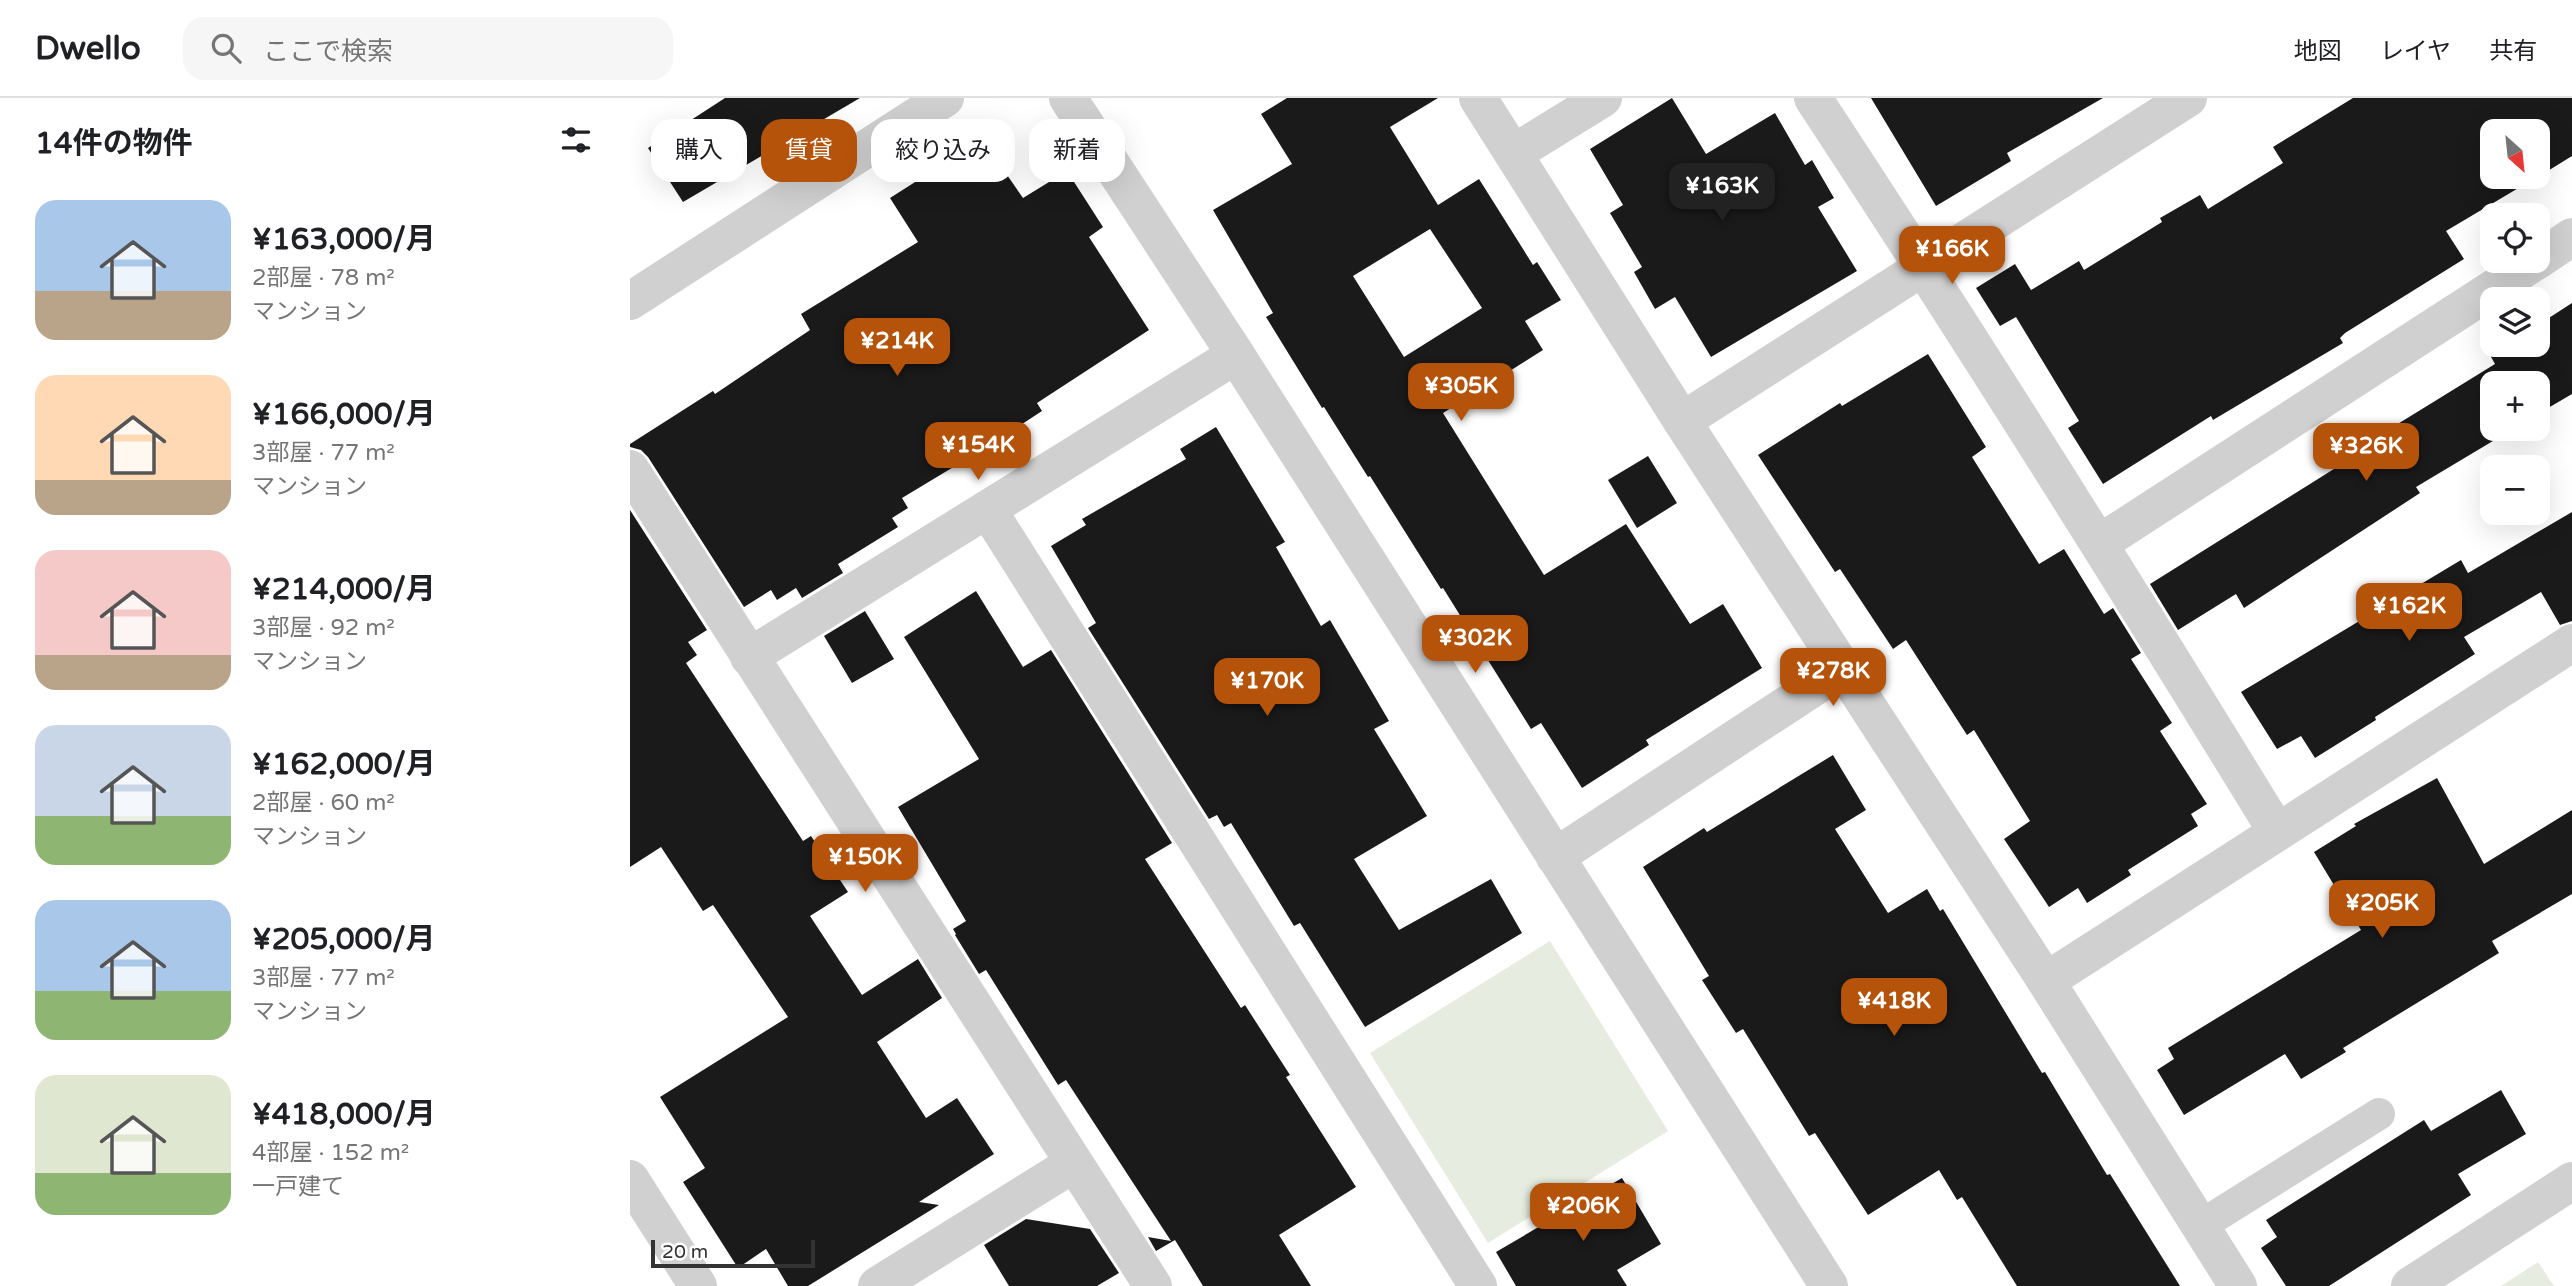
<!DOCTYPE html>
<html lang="ja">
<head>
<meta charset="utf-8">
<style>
  :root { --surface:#fff; --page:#f6f6f6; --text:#202124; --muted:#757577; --line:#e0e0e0; --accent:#b45309 }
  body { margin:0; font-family:"Varela Round","Noto Sans JP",sans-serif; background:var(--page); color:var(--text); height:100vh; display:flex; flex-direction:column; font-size:26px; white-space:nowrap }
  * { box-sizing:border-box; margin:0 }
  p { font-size:23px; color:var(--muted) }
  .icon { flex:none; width:38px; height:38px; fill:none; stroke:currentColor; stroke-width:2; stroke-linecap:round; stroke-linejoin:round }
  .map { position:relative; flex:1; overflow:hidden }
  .drawer { display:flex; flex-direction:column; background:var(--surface); width:630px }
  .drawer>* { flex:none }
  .hud { position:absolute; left:21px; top:21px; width:665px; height:63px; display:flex; gap:14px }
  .needle { width:46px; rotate:153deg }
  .buttons { position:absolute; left:1850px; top:21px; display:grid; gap:14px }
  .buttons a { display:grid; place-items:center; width:70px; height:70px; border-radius:14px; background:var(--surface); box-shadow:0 7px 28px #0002; font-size:35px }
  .scale { position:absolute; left:21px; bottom:18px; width:164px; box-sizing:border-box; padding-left:7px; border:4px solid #333; border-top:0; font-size:19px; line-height:24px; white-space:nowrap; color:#333; -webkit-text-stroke:5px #fff; paint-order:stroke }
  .price { position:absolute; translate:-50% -60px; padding:0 16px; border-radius:14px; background:var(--accent); color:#fff; font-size:23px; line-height:46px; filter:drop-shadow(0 2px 4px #0008) }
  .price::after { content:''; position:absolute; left:50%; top:42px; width:21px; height:16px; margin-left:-10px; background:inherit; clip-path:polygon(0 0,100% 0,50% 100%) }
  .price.active { background:#222; color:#fff }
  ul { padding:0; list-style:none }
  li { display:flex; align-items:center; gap:21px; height:175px; padding:0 35px }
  li span { display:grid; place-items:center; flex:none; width:196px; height:140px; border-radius:21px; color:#555 }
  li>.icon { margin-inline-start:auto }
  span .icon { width:84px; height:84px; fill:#fffc; stroke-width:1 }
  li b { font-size:30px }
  h2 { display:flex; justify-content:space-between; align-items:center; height:84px; padding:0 35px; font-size:30px }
  .chip { padding:0 24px; border-radius:21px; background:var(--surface); box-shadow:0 7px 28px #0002; font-size:24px; line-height:63px }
  .chip.active { background:var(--accent); color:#fff }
  header { display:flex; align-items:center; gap:42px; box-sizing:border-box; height:98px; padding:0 35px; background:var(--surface); border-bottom:2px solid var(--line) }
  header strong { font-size:33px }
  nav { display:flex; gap:38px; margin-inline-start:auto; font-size:24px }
  .search { width:490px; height:63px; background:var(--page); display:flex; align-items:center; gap:18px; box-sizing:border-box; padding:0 24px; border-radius:21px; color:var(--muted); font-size:26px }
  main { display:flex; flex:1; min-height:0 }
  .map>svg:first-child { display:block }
  .green { fill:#e6ecdf }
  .building { fill:#1a1a1a; fill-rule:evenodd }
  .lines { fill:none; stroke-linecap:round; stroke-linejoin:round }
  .lane { stroke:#d0d0d0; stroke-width:32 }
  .street { stroke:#d0d0d0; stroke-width:38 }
</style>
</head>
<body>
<header>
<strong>Dwello</strong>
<div class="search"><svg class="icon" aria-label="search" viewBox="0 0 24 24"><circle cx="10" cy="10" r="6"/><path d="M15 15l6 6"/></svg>ここで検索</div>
<nav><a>地図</a><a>レイヤ</a><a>共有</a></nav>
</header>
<main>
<section class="drawer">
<h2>14件の物件<svg class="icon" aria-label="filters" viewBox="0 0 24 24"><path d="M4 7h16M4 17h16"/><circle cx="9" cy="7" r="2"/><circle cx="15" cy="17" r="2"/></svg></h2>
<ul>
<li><span style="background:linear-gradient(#a9c7e8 65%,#b9a48a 0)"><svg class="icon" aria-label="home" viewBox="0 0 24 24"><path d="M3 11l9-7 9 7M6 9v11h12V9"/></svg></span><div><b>¥163,000/月</b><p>2部屋 · 78 m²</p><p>マンション</p></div></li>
<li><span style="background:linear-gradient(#ffd9b3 75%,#b9a48a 0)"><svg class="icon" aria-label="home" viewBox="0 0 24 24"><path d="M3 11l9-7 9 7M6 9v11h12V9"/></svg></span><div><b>¥166,000/月</b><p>3部屋 · 77 m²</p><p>マンション</p></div></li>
<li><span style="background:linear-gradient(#f6c9c9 75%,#b9a48a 0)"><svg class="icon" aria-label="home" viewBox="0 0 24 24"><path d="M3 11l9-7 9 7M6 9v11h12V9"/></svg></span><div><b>¥214,000/月</b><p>3部屋 · 92 m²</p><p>マンション</p></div></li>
<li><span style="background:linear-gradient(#c9d6e8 65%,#8fb573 0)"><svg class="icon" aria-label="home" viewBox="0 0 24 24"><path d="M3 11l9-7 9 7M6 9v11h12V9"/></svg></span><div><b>¥162,000/月</b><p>2部屋 · 60 m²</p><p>マンション</p></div></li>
<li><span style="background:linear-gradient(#a9c7e8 65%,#8fb573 0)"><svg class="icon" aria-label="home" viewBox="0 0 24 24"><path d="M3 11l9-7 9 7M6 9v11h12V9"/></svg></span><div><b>¥205,000/月</b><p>3部屋 · 77 m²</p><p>マンション</p></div></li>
<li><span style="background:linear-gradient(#dfe7d0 70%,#8fb573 0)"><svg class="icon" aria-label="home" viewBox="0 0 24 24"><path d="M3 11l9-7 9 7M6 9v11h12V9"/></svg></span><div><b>¥418,000/月</b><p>4部屋 · 152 m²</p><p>一戸建て</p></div></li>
</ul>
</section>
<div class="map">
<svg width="1942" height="1188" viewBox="0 0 1942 1188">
  <rect width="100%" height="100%" fill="#fff"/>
  <!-- green -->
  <g class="green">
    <path d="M 920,843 L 1038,1033 L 858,1145 L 740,955 Z"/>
    <path d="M 1908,1164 L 1924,1188 L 1871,1188 Z"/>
  </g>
  <!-- building -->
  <g class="building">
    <path d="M 95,0 L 230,0 L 53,104 L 18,50 Z"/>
    <path d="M 657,0 L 808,0 L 760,29 L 808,107 L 849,81 L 903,167 L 907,164 L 931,202 L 895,223 L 913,252 L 813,315 L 914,477 L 996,426 L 1060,526 L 1093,506 L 1132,570 L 1016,642 L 1019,647 L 952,690 L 911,625 L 901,631 L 813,490 L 811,491 L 740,378 L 738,379 L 694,309 L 692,310 L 636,219 L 643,215 L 583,112 L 662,66 L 631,16 ZM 800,131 L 852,210 L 774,259 L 723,178 Z"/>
    <path d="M 1042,0 L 1076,56 L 1145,15 L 1175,67 L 1182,62 L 1204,100 L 1188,109 L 1227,173 L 1081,259 L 1045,199 L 1025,211 L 1004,174 L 1012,169 L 980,115 L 993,107 L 960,51 Z"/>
    <path d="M 1241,0 L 1473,0 L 1377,55 L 1381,63 L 1306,108 Z"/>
    <path d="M 1723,0 L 1942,0 L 1942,58 L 1908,79 L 1908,33 L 1862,33 L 1862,79 L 1907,79 L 1816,133 L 1834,161 L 1715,235 L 1710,240 L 1713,245 L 1583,322 L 1581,318 L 1473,386 L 1438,330 L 1449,323 L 1386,219 L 1370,228 L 1346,190 L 1385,166 L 1401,192 L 1449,163 L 1454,172 L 1532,124 L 1530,120 L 1570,97 L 1578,111 L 1653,65 L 1643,49 Z"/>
    <path d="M 350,38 L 393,100 L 437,73 L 473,129 L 459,139 L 519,232 L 407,305 L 412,313 L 360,347 L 272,400 L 278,410 L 262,420 L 268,429 L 208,466 L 213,475 L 172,500 L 166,490 L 147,502 L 141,492 L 114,509 L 18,359 L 11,352 L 0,349 L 0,346 L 83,293 L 85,296 L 180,232 L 171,216 L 288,144 L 260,100 L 315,65 L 313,62 Z"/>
    <path d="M 1942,205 L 1942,296 L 1908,316 L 1908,285 L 1862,285 L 1862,331 L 1883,331 L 1786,389 L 1790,395 L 1614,510 L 1606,496 L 1548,532 L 1520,486 L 1747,344 L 1745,340 L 1865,266 L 1860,257 L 1876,247 L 1908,247 L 1908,227 Z"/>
    <path d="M 1298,256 L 1356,349 L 1342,359 L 1409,466 L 1434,451 L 1474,516 L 1483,510 L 1511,555 L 1501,561 L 1542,625 L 1530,633 L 1577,706 L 1561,716 L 1568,728 L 1498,772 L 1501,777 L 1457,805 L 1448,790 L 1419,809 L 1374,741 L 1400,723 L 1344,632 L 1337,637 L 1276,542 L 1263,551 L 1210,471 L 1205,474 L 1128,357 L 1210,305 L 1212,308 Z"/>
    <path d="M 586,329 L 655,444 L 646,449 L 691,528 L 700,522 L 759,623 L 744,631 L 797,718 L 724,761 L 769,832 L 861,781 L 892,835 L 735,929 L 670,825 L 664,828 L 601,725 L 594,729 L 587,717 L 579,721 L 458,530 L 466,525 L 421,448 L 456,427 L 452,421 L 556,361 L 550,351 Z"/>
    <path d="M 1018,358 L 1047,405 L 1007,430 L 978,382 Z"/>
    <path d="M 0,412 L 77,532 L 58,544 L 67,557 L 56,565 L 173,743 L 181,738 L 218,794 L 180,818 L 232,897 L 288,861 L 312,900 L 247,944 L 296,1020 L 327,1000 L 364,1056 L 289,1104 L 309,1107 L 178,1188 L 158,1188 L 136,1151 L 108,1170 L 53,1084 L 75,1070 L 30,999 L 158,919 L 83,807 L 73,813 L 31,749 L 0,769 Z"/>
    <path d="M 1942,414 L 1942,523 L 1930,527 L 1911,494 L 1834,539 L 1845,556 L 1745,619 L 1746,622 L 1685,660 L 1671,638 L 1647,651 L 1611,594 L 1831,462 L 1838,475 Z"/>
    <path d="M 346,493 L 393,569 L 421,552 L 542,745 L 515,761 L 611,910 L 615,907 L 660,977 L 656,979 L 726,1089 L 649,1137 L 681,1188 L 573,1188 L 545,1142 L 526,1153 L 518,1139 L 541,1143 L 436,982 L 428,987 L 356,872 L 349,876 L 325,837 L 326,836 L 323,831 L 336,823 L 268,709 L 349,661 L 274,539 Z"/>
    <path d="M 235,513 L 264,561 L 222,585 L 194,538 Z"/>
    <path d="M 1203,657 L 1236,712 L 1205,731 L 1258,815 L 1297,791 L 1310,813 L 1313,811 L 1412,975 L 1415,974 L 1477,1077 L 1480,1076 L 1550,1188 L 1387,1188 L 1332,1099 L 1327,1102 L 1309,1072 L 1238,1117 L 1185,1035 L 1179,1038 L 1113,931 L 1106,935 L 1072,882 L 1079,878 L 1013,769 L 1074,730 L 1077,734 Z"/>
    <path d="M 1807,680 L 1854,766 L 1942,712 L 1942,796 L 1862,843 L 1869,855 L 1713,950 L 1716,954 L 1671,981 L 1655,956 L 1554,1017 L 1527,972 L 1544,961 L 1538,950 L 1731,832 L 1684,754 L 1726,728 L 1724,726 Z"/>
    <path d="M 1871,992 L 1896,1036 L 1828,1076 L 1841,1097 L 1699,1188 L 1656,1188 L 1631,1150 L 1647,1139 L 1636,1122 L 1794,1022 L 1801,1033 Z"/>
    <path d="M 992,1080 L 1031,1146 L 987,1172 L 997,1188 L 886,1188 L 866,1154 Z"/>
    <path d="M 396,1121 L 460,1131 L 489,1175 L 467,1188 L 379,1188 L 354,1147 Z"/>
  </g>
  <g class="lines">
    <!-- lane -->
    <path class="lane" d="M 1570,1128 L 1749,1016"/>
    <!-- street -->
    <g class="street">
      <path d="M 438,0 L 606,257 L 1199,1188"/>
      <path d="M 848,0 L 1052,323 L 1416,883 L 1608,1188"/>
      <path d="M 1183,0 C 1342,242 1496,487 1647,734"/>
      <path d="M 884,55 L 973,0"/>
      <path d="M 1908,162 L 1942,139"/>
      <path d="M 0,203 L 315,0"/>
      <path d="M 1052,323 L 1558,0"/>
      <path d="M 0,371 L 523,1188"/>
      <path d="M 358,412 L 848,1188"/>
      <path d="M 1470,445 L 1906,163"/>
      <path d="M 119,559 L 606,257"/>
      <path d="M 925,759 L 1213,570"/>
      <path d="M 1416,883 L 1942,545"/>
      <path d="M 0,1081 L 68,1188"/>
      <path d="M 247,1188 L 443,1066"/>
      <path d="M 1780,1188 L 1942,1083"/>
    </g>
  </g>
</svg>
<div class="buttons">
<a><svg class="needle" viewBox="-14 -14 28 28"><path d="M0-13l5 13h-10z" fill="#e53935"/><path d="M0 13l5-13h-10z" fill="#757577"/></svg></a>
<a><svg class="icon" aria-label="locate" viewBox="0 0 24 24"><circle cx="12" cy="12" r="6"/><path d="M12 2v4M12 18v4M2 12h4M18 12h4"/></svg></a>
<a><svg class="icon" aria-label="layers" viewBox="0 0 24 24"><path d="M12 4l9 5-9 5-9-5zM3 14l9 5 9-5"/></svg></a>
<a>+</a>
<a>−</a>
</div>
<div class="scale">20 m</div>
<b class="price active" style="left:1092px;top:125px">¥163K</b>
<b class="price" style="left:1322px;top:188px">¥166K</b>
<b class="price" style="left:267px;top:280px">¥214K</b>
<b class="price" style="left:831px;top:325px">¥305K</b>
<b class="price" style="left:348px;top:384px">¥154K</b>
<b class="price" style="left:1736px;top:385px">¥326K</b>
<b class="price" style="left:1779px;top:545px">¥162K</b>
<b class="price" style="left:845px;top:577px">¥302K</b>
<b class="price" style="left:1203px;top:610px">¥278K</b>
<b class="price" style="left:637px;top:620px">¥170K</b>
<b class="price" style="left:235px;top:796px">¥150K</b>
<b class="price" style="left:1752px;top:842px">¥205K</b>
<b class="price" style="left:1264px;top:940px">¥418K</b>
<b class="price" style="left:953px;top:1145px">¥206K</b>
<div class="hud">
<a class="chip">購入</a>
<a class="chip active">賃貸</a>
<a class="chip">絞り込み</a>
<a class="chip">新着</a>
</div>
</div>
</main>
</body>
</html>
